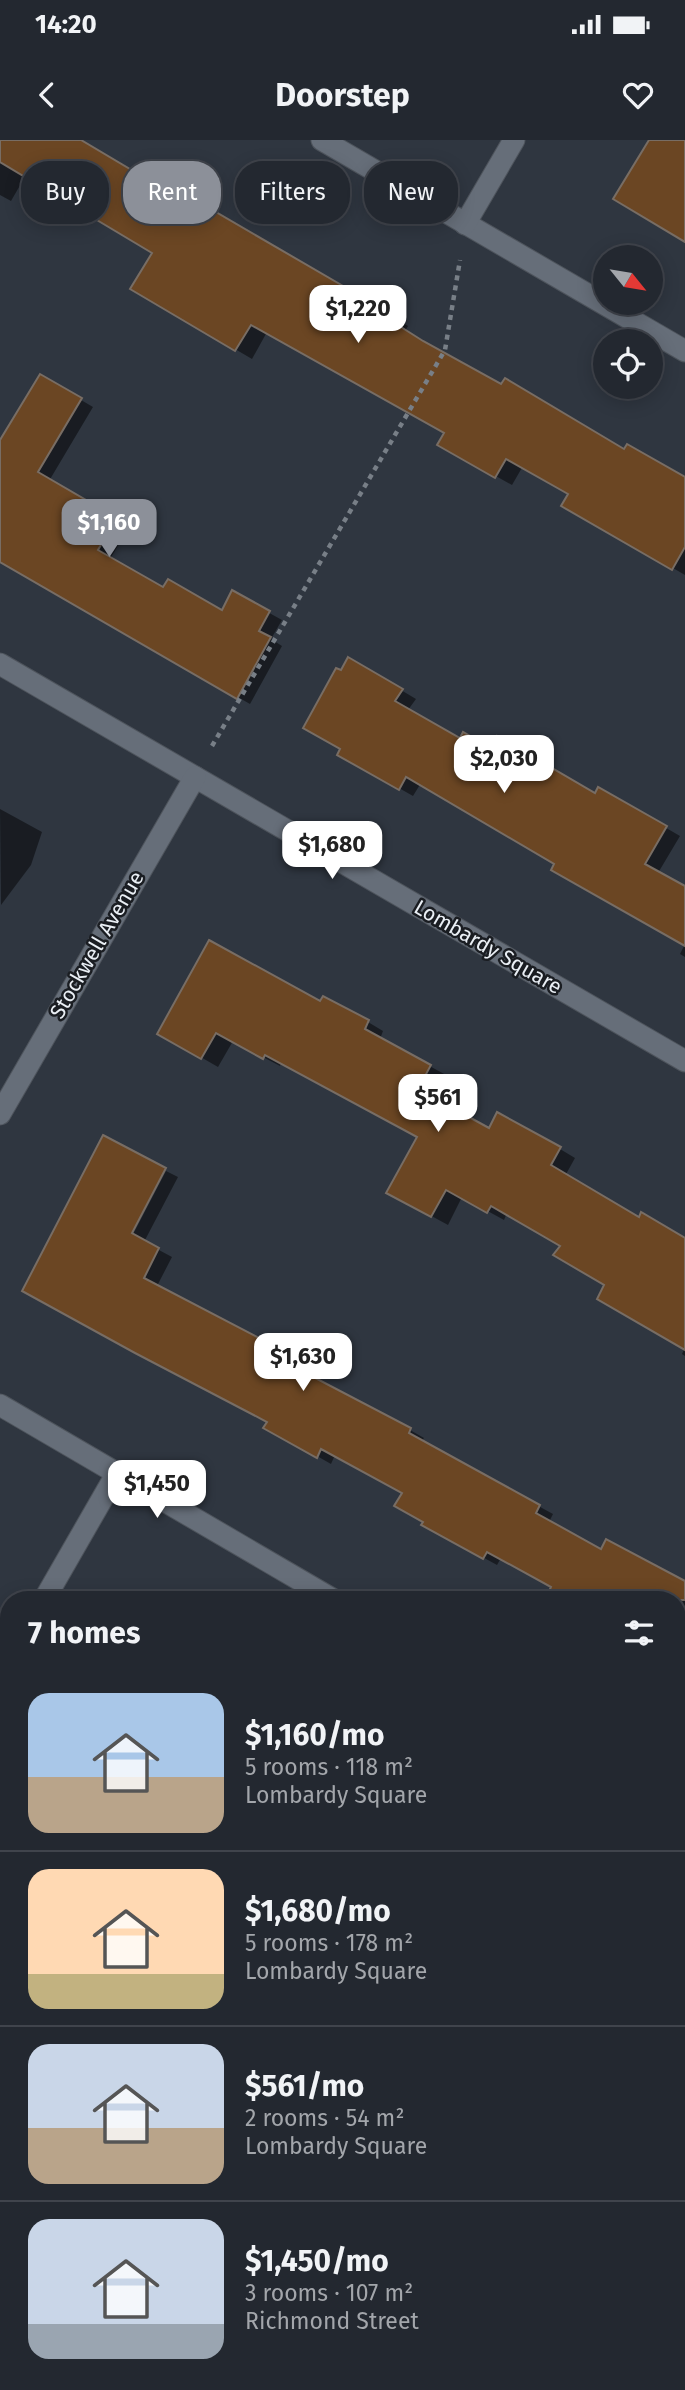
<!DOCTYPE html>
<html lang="en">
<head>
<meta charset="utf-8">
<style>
  :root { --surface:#232830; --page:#2b3038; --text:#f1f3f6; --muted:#a3a6ab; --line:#40444c; --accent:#8c9099 }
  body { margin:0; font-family:"Fira Sans",sans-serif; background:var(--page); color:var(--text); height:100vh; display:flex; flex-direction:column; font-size:26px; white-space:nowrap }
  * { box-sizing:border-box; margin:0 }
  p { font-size:23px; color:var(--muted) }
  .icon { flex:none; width:38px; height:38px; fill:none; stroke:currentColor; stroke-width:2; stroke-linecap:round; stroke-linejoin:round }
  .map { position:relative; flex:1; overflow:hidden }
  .details { position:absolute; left:0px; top:1451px; width:686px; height:800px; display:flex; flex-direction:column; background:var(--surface); border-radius:28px 28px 0 0; box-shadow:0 4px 18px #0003,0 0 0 2px var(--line) }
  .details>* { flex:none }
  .banner { position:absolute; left:21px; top:21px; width:644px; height:63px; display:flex; gap:14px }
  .needle { width:46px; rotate:120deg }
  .buttons { position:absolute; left:593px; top:105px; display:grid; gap:14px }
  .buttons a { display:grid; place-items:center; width:70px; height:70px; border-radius:50%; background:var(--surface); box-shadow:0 4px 18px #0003,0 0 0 2px var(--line); font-size:35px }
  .price { position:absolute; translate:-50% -60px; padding:0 16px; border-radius:14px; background:#fff; color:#222; font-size:23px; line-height:46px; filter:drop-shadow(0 2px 4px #0008) }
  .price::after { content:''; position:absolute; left:50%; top:42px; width:21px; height:16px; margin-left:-10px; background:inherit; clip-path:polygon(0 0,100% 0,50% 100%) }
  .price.active { background:var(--accent); color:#fff }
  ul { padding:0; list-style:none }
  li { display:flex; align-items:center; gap:21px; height:175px; padding:0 28px }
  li+li { border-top:2px solid var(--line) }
  li span { display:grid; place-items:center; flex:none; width:196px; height:140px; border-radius:21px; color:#555 }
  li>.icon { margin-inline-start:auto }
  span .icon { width:84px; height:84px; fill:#fffc; stroke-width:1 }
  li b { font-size:30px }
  h2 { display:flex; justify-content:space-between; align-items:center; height:84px; padding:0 28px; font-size:30px }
  .pill { padding:0 24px; border-radius:28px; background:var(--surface); box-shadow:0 4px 18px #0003,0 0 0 2px var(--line); font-size:24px; line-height:63px }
  .pill.active { background:var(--accent); color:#fff }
  .status { display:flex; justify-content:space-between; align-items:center; height:49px; padding:0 35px; background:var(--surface); direction:ltr }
  .status svg { height:19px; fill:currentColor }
  header { display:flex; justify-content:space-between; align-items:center; height:91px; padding:0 28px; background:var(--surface); font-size:32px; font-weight:700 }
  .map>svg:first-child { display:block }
  .shadow { fill:#0007 }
  .building { fill:#6b4623; stroke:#786d64; stroke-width:2 }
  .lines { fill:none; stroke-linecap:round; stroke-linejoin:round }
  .street-casing { stroke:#4e545c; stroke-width:23 }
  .path { stroke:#787f87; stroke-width:4.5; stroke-dasharray:5 5; stroke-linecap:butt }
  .street { stroke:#666e79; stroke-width:21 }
  .labels { text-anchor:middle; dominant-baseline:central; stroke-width:5; stroke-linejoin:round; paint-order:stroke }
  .street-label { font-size:21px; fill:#eaeff5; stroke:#1a1d22 }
</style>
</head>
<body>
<div class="status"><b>14:20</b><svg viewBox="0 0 49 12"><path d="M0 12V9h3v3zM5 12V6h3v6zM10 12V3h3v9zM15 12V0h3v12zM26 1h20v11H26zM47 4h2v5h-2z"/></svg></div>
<header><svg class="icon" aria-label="back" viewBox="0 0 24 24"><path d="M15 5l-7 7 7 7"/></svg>Doorstep<svg class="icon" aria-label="heart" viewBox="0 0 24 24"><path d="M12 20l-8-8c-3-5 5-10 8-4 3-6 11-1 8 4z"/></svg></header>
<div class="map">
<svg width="685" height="2250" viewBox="0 0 685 2250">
  <rect width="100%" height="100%" fill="#2f3640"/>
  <!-- shadow -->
  <g class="shadow">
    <path d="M 0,0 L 77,0 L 199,72 L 202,67 L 408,186 L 405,191 L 433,208 L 625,311 L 685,339 L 685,435 L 564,365 L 571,353 L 523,326 L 512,345 L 439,304 L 446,292 L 267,192 L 252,219 L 133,149 L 155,112 L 26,35 L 11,61 L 0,55 Z"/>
    <path d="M 40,236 L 93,267 L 49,341 L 129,387 L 110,419 L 164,450 L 223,472 L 233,453 L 282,480 L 271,499 L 282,506 L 250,564 L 11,427 L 0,415 L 0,303 Z"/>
    <path d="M 349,519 L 416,559 L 408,570 L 461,600 L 595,655 L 599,649 L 680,696 L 658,733 L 685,748 L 685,804 L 557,723 L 421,643 L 413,656 L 339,614 L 343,608 L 341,532 Z"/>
    <path d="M 0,669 L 42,692 L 31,725 L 1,765 Z"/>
    <path d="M 685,804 L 685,817 L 680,814 Z"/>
    <path d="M 321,864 L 368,882 L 383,891 L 380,899 L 446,935 L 433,959 L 490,990 L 560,1009 L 575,1018 L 565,1036 L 639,1079 L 685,1099 L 685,1216 L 682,1214 L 685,1207 L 607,1145 L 563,1105 L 507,1073 L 504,1080 L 462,1057 L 448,1085 L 404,1061 L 419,996 L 281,923 L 280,926 L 233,901 L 218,927 L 159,893 Z"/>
    <path d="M 166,1031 L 178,1037 L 144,1102 L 172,1117 L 157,1146 L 274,1208 L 271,1215 L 410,1290 L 424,1298 L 421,1302 L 553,1374 L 549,1382 L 685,1455 L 685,1530 L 677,1526 L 677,1460 L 553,1447 L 501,1418 L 497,1425 L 424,1385 L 425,1382 L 404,1352 L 335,1315 L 331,1324 L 266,1287 L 269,1282 L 151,1220 L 126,1100 L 129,1102 Z"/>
    <path d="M 677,1812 L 685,1816 L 685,1826 L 677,1840 Z"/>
    <path d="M 9,1851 L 9,1980 L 8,1981 L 0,1976 L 0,1860 Z"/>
    <path d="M 677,1855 L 685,1860 L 685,1989 L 677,1985 Z"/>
    <path d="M 19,2242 L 233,2242 L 210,2250 L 0,2250 Z"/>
  </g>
  <!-- building -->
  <g class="building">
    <path d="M 0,0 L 81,0 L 199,70 L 202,64 L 393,175 L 390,180 L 423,201 L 501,244 L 505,238 L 624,309 L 627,304 L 685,337 L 685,407 L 672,430 L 561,366 L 568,354 L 506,319 L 495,338 L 437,305 L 444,293 L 251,185 L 235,211 L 130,149 L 152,113 L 0,22 Z"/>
    <path d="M 649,0 L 685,0 L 685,102 L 613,59 Z"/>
    <path d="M 40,234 L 82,258 L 38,332 L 117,378 L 98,410 L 163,447 L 168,439 L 222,470 L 232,450 L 270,471 L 259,491 L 271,497 L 237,559 L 0,422 L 0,300 Z"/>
    <path d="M 348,517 L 403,549 L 395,561 L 460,598 L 463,592 L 491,608 L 497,596 L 595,653 L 598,647 L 667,686 L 645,724 L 685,746 L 685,806 L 551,730 L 554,724 L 406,637 L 399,650 L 337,615 L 340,609 L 303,588 L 336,528 L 341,530 Z"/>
    <path d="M 209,800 L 320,861 L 323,856 L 369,880 L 365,889 L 431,925 L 418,949 L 489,988 L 497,972 L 561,1007 L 551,1025 L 639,1077 L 641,1072 L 685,1098 L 685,1210 L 597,1159 L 604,1145 L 553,1115 L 560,1106 L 491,1066 L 487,1073 L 446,1050 L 431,1077 L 386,1053 L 417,997 L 265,915 L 263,919 L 216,893 L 201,919 L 157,894 Z"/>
    <path d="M 103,995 L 166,1028 L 132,1093 L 159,1108 L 144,1138 L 261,1199 L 258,1206 L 278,1216 L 277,1218 L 411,1288 L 409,1293 L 540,1365 L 536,1373 L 601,1409 L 606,1399 L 685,1441 L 685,1460 L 545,1460 L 551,1447 L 487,1412 L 483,1419 L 421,1385 L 423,1382 L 394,1366 L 402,1353 L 321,1309 L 317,1318 L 263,1288 L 267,1282 L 135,1213 L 22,1151 Z"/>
  </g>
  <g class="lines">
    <defs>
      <g id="street">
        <path d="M 322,0 L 685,211"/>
        <path d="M 465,84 L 514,0"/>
        <path d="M 0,524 L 685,921"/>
        <path d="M 0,974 L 195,637"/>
        <path d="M 0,1265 L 334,1460"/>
        <path d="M 44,1460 L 117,1333"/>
        <path d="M 0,1536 L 9,1521"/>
        <path d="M 677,1659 L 685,1663"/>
        <path d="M 677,2195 L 685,2192"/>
        <path d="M 530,2250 L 552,2242"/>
      </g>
    </defs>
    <!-- street casing -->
    <use href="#street" class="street-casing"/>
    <!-- path -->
    <path class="path" d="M 212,606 L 445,210 L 460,120"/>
    <!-- street -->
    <use href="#street" class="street"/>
  </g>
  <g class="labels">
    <!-- street labels -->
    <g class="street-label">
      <text transform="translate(97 805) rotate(-60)">Stockwell Avenue</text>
      <text transform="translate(488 807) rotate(30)">Lombardy Square</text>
    </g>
  </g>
</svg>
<div class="buttons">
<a><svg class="needle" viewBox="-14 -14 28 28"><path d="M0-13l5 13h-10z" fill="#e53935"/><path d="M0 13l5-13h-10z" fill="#a3a6ab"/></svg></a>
<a><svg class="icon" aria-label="locate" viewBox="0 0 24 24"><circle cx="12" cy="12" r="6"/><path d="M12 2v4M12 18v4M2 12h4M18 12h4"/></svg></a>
</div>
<b class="price" style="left:358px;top:205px">$1,220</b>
<b class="price active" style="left:109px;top:419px">$1,160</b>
<b class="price" style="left:504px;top:655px">$2,030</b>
<b class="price" style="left:332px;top:741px">$1,680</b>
<b class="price" style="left:438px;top:994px">$561</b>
<b class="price" style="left:303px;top:1253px">$1,630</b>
<b class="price" style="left:157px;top:1380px">$1,450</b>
<div class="banner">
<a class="pill">Buy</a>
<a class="pill active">Rent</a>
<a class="pill">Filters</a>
<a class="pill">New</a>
</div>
<section class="details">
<h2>7 homes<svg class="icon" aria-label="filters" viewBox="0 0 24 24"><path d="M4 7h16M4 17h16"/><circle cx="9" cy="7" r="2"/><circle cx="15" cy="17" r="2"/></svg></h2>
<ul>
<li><span style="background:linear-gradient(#a9c7e8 60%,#b9a48a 0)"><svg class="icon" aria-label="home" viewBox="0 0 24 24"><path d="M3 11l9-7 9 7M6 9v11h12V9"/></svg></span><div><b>$1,160/mo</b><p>5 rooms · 118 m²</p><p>Lombardy Square</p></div></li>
<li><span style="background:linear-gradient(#ffd9b3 75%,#c2b280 0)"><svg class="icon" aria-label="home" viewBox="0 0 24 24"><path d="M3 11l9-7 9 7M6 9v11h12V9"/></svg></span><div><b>$1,680/mo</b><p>5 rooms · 178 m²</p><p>Lombardy Square</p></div></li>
<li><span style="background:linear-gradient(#c9d6e8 60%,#b9a48a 0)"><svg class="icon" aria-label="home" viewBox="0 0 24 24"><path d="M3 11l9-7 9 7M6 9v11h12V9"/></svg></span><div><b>$561/mo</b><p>2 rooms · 54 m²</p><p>Lombardy Square</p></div></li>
<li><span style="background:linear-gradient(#c9d6e8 75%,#9aa5b1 0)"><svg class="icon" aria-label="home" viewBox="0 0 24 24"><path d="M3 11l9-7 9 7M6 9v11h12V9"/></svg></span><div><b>$1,450/mo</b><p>3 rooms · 107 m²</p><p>Richmond Street</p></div></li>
</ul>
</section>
</div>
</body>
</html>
